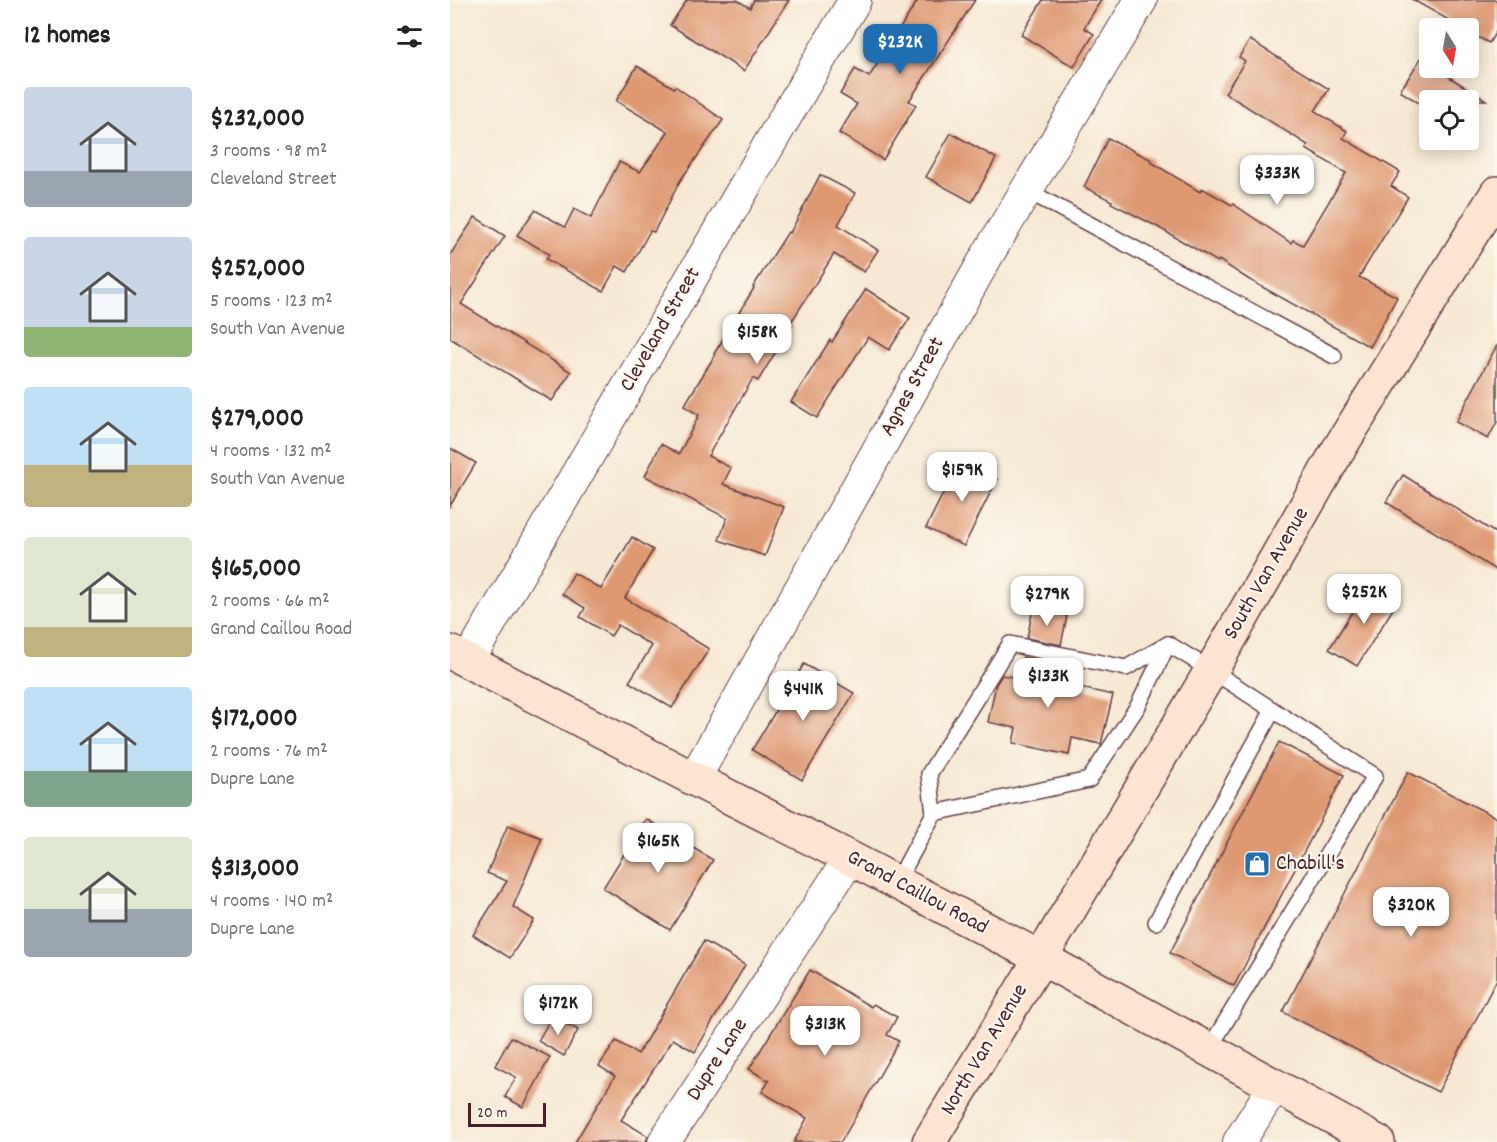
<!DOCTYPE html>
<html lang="en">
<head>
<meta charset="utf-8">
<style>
  :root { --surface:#fff; --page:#f6f6f6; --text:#222; --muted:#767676; --accent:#1f6fb2 }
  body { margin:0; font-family:Dekko,sans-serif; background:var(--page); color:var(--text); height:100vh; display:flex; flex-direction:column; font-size:22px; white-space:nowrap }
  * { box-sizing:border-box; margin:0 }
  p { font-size:20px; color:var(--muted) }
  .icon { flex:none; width:33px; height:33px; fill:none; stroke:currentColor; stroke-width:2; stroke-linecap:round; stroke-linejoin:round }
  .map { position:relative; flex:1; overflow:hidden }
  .drawer { display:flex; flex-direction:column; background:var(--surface); width:450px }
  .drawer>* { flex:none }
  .needle { width:39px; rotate:169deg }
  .fabs { position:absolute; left:969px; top:18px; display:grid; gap:12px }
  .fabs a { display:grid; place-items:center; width:60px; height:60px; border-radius:6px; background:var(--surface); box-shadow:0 3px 15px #0003; font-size:30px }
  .scale { position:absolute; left:18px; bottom:15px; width:78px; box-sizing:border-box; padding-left:6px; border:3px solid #4a1f2b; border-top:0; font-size:16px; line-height:21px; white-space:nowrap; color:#4a1f2b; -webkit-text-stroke:4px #fbf7ec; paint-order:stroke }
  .price { position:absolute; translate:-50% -51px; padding:0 14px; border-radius:12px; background:#fff; color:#222; font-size:20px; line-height:39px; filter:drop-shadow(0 2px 3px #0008) }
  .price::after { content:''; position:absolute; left:50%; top:36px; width:18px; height:14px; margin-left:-9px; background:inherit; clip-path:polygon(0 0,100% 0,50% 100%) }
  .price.active { background:var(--accent); color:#fff }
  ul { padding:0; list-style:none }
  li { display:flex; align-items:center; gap:18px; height:150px; padding:0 24px }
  li span { display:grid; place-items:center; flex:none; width:168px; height:120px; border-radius:6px; color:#555 }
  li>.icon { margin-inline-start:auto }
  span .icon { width:72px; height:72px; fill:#fffc; stroke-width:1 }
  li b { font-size:26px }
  h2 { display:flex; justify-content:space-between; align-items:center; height:72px; padding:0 24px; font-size:26px }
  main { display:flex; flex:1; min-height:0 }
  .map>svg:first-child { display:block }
  .building { fill:#de9972 }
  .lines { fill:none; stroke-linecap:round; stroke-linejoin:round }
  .lane-casing { stroke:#643d44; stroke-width:18 }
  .street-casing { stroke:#643d44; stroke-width:34 }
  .secondary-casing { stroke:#643d44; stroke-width:36 }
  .lane { stroke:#fff; stroke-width:15 }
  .street { stroke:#fff; stroke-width:32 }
  .secondary { stroke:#fde4d1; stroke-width:33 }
  .labels { text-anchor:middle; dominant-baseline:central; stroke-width:4.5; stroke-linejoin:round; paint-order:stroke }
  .street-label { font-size:22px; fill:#4a1f2b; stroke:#fbf7ec }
  .poi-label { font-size:22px; fill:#4a1f2b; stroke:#fbf7ec; text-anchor:start }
</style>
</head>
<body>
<main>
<section class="drawer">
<h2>12 homes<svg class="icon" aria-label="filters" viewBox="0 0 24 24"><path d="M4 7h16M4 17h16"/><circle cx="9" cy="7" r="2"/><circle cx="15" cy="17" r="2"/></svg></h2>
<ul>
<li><span style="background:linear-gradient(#c9d6e8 70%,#9aa5b1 0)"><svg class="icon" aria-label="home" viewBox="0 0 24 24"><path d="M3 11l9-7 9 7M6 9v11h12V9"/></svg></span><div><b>$232,000</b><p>3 rooms · 98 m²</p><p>Cleveland Street</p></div></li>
<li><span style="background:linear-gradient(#c9d6e8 75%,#8fb573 0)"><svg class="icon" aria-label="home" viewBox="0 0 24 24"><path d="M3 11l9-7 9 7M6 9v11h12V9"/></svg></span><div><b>$252,000</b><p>5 rooms · 123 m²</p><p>South Van Avenue</p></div></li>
<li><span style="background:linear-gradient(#bfe0f5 65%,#c2b280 0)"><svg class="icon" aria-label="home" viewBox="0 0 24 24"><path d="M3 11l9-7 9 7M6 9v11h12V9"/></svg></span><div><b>$279,000</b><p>4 rooms · 132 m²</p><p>South Van Avenue</p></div></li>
<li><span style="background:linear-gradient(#dfe7d0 75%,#c2b280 0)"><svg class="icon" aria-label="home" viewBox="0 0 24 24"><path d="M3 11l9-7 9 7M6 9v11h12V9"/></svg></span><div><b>$165,000</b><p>2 rooms · 66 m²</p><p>Grand Caillou Road</p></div></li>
<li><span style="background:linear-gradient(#bfe0f5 70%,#7fa58c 0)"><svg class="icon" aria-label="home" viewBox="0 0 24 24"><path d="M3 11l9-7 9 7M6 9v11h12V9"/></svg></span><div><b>$172,000</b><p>2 rooms · 76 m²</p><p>Dupre Lane</p></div></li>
<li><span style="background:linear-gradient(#dfe7d0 60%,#9aa5b1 0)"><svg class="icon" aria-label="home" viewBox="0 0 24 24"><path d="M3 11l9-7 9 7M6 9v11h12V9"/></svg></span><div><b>$313,000</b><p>4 rooms · 140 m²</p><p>Dupre Lane</p></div></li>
</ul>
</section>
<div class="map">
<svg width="1047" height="1142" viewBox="0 0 1047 1142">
  <rect width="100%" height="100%" fill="#fbf7ec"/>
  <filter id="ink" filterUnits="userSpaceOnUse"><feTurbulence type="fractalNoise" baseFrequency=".0167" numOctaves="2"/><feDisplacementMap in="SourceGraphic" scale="12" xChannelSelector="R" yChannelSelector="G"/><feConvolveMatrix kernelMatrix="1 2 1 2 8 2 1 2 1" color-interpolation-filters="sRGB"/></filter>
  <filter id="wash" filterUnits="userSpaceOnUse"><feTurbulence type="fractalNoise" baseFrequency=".008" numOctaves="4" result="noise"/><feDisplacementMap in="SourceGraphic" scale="24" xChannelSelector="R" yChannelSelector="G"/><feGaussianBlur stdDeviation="1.35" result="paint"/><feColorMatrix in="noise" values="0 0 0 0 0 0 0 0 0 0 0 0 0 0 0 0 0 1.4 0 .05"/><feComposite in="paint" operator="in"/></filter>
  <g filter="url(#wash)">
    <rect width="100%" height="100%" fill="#f6e8d2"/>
    <g id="blocks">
      <!-- building -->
      <g class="building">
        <path d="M 237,0 L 287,0 L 300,8 L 304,0 L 339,0 L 294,71 L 220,25 Z"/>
        <path d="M 468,0 L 525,0 L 459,101 L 466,105 L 433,160 L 389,133 L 407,104 L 390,94 L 405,69 L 419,77 Z"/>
        <path d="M 593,0 L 651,0 L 634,28 L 644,34 L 624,67 L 571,35 Z"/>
        <path d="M 963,0 L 1047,0 L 1047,30 L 1039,43 L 1018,32 L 1018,28 L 1013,28 Z"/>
        <path d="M 800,40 L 879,89 L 865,111 L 897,131 L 893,138 L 950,172 L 941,186 L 958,197 L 909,277 L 947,297 L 920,347 L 798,279 L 769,260 L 768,262 L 706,226 L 661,203 L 662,201 L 634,187 L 658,138 L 702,160 L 701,162 L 750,192 L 752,188 L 782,205 L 783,204 L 841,243 L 843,240 L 853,245 L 896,173 L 856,149 L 858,145 L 775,93 L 795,61 L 789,57 Z"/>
        <path d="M 971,58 L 980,64 L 980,68 L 985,68 L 1036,100 L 980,100 L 980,110 L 950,91 Z"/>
        <path d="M 187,66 L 224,88 L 225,86 L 273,120 L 230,181 L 204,232 L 200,231 L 177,272 L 167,266 L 153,291 L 96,259 L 99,254 L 67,235 L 85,210 L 115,227 L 124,209 L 141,218 L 169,162 L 190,172 L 218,132 L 166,101 Z"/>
        <path d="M 501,133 L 546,158 L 522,202 L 476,177 Z"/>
        <path d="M 370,175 L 405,193 L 388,225 L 428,250 L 414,272 L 384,254 L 340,324 L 342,325 L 308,381 L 303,378 L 258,456 L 281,468 L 273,484 L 334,507 L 315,556 L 269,540 L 277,518 L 195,476 L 211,444 L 229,454 L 249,415 L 234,406 L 265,355 L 264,354 L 304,288 L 303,287 L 338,232 L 340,233 Z"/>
        <path d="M 25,217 L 55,236 L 11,304 L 121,372 L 102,401 L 0,338 L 0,255 Z"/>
        <path d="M 416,289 L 460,318 L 439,350 L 418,337 L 367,418 L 341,402 L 380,340 L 382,342 Z"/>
        <path d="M 1047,345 L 1047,422 L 1038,439 L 1006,422 Z"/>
        <path d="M 0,448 L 26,463 L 0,506 Z"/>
        <path d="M 509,461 L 547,479 L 514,546 L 476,528 Z"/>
        <path d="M 953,475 L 1047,534 L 1047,571 L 936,502 Z"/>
        <path d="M 182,537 L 203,550 L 175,598 L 259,649 L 222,708 L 179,682 L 202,646 L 168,625 L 161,636 L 130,617 L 135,608 L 112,594 L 124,573 L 151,589 Z"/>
        <path d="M 920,583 L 948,601 L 907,666 L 879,649 Z"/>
        <path d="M 583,609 L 617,616 L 611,645 L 577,638 Z"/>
        <path d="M 573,657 L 607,664 L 603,682 L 663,695 L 651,744 L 622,738 L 619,755 L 563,743 L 566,728 L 538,722 L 546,684 L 552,675 L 568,678 Z"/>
        <path d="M 354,664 L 404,693 L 352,780 L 302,750 Z"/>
        <path d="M 829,742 L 894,775 L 784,986 L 720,953 Z"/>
        <path d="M 958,772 L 1047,818 L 1047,979 L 988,1092 L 833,1012 Z"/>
        <path d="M 196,819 L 263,860 L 220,930 L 153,888 Z"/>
        <path d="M 58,825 L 92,838 L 63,907 L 84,920 L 60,958 L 23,935 L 57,881 L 37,873 Z"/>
        <path d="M 254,941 L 295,965 L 245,1052 L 223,1039 L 171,1120 L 198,1136 L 196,1142 L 125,1142 L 165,1076 L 149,1066 L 166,1041 L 188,1054 Z"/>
        <path d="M 360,970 L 421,1007 L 423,1004 L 447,1017 L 437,1035 L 449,1041 L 391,1142 L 344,1142 L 357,1118 L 312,1092 L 319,1081 L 299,1069 Z"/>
        <path d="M 102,1016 L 128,1030 L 114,1056 L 88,1041 Z"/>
        <path d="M 61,1037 L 100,1057 L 73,1107 L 55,1097 L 66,1077 L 45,1066 Z"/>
      </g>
    </g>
  </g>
  <g filter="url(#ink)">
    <use href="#blocks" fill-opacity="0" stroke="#643d44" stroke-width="1.5"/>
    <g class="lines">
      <defs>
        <g id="lane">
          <path d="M 576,190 L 884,356"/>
          <path d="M 484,813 L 639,780 L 688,706 L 718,644"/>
          <path d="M 447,882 L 484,813 L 479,774 L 560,644 L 676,668 L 718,644 L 761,670 L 925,776 L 759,1049"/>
          <path d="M 706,922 L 823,710"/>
        </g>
        <g id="street">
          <path d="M 18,661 L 330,126 L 405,0"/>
          <path d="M 244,779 L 538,254 L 691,0"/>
          <path d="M 214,1142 L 400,858"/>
          <path d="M 789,1142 L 825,1085"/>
        </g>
        <g id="secondary">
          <path d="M 0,652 L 244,779 L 400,858 L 591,958 L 928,1142"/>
          <path d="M 479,1142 L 591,958 L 778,642 L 887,452 L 1047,193"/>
        </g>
      </defs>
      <!-- lane casing -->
      <use href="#lane" class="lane-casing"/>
      <!-- street casing -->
      <use href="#street" class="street-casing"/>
      <!-- secondary casing -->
      <use href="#secondary" class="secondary-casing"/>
      <!-- lane -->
      <use href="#lane" class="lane"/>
      <!-- street -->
      <use href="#street" class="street"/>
      <!-- secondary -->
      <use href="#secondary" class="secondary"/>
    </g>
  </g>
  <!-- icons -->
  <defs>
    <symbol id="shop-square" viewBox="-11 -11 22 22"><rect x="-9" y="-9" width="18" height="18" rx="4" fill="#1f6fb2" stroke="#fbf7ec"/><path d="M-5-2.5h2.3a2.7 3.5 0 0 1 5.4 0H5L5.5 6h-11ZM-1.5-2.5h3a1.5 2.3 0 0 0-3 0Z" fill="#fff"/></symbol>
  </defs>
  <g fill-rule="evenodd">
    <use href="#shop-square" x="792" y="849" width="30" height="30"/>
  </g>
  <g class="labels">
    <!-- street labels -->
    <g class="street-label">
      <text transform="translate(211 330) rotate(-60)">Cleveland Street</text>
      <text transform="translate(463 387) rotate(-61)">Agnes Street</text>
      <text transform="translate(817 574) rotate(-60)">South Van Avenue</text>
      <text transform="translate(467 893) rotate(28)">Grand Caillou Road</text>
      <text transform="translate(535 1050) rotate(-59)">North Van Avenue</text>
      <text transform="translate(268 1060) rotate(-57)">Dupre Lane</text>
    </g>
    <!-- poi labels -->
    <g class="poi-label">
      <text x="826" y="864">Chabill's</text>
    </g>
  </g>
</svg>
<div class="fabs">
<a><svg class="needle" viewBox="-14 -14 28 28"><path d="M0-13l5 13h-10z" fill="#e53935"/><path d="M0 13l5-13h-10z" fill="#767676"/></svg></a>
<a><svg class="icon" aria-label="locate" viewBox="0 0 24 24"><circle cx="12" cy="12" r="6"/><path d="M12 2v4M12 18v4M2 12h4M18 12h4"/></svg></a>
</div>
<div class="scale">20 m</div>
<b class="price active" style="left:450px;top:75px">$232K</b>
<b class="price" style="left:827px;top:206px">$333K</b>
<b class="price" style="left:307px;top:365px">$158K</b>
<b class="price" style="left:512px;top:503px">$159K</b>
<b class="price" style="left:914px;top:625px">$252K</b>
<b class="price" style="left:597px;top:627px">$279K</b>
<b class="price" style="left:598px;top:709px">$133K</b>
<b class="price" style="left:353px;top:722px">$441K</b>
<b class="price" style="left:208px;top:874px">$165K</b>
<b class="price" style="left:961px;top:938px">$320K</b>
<b class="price" style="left:108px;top:1036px">$172K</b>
<b class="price" style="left:375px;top:1057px">$313K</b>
</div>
</main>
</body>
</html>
